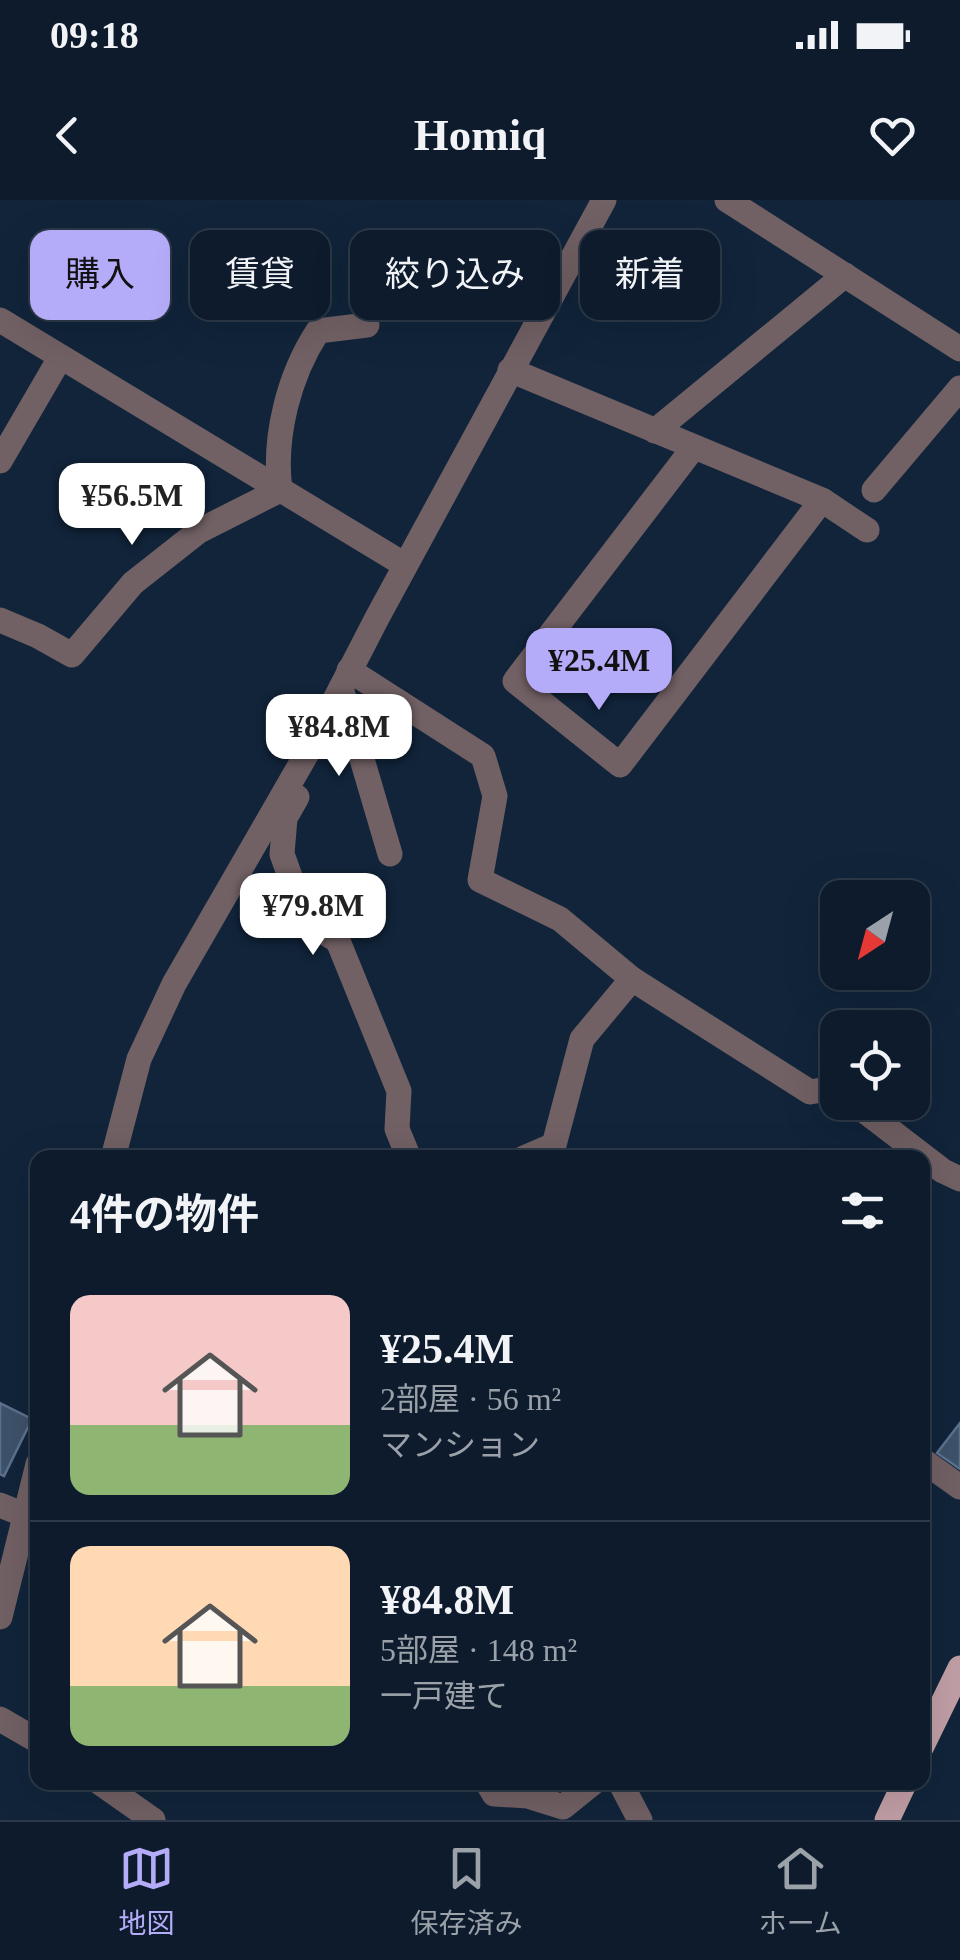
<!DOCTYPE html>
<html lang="ja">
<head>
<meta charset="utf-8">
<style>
  :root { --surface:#0d1b2c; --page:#1b2838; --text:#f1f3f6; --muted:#9aa1a9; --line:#2d3948; --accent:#b4acf9 }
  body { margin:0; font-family:"Times New Roman","Noto Sans JP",serif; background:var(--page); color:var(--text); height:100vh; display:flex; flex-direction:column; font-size:38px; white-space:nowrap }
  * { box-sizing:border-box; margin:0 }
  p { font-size:32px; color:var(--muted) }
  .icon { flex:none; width:55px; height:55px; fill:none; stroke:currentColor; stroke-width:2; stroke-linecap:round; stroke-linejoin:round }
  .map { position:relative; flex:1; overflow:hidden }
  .drawer { position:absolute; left:30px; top:950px; width:900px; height:640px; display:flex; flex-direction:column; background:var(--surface); border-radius:20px; box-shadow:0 10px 40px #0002,0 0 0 2px var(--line) }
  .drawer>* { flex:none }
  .top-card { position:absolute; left:30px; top:30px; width:900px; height:90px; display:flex; gap:20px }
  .needle { width:65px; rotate:216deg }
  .fabs { position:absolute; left:820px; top:680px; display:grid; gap:20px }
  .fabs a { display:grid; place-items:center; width:110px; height:110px; border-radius:20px; background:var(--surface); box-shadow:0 10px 40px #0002,0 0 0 2px var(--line); font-size:50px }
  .price { position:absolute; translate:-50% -85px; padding:0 22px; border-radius:20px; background:#fff; color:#222; font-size:32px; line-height:65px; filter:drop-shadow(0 2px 5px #0008) }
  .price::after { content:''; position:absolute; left:50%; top:60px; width:30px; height:22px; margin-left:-15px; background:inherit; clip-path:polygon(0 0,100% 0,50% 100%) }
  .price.on { background:var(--accent); color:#111 }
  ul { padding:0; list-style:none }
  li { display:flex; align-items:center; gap:30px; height:250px; padding:0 40px }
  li+li { border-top:2px solid var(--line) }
  li span { display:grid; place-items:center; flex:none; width:280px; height:200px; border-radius:20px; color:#555 }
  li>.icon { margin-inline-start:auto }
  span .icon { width:120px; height:120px; fill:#fffc; stroke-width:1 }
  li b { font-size:42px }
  h2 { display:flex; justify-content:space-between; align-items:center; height:120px; padding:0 40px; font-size:42px }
  .pill { padding:0 35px; border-radius:20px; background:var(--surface); box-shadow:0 10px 40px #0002,0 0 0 2px var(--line); font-size:35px; line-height:90px }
  .pill.on { background:var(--accent); color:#111 }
  .status { display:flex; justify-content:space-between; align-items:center; height:70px; padding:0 50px; background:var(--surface); direction:ltr }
  .status svg { height:28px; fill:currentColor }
  header { display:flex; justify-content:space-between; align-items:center; height:130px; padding:0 40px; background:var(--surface); font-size:45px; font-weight:800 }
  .tab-bar { display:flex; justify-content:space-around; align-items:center; height:140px; border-top:2px solid var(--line); background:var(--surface); font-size:28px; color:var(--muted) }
  .tab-bar a { display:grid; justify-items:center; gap:5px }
  .tab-bar .on { color:var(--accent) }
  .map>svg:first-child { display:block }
  .building { fill:#3e526b; stroke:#5c728d; stroke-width:2.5 }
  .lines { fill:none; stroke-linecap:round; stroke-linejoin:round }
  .minor { stroke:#716064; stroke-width:25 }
  .major { stroke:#c19ea5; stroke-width:25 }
</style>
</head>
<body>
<div class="status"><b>09:18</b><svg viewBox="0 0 49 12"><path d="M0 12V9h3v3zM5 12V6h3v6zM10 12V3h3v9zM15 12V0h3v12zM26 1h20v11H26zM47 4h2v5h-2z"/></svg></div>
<header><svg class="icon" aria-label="back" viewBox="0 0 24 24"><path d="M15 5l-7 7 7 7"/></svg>Homiq<svg class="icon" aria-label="heart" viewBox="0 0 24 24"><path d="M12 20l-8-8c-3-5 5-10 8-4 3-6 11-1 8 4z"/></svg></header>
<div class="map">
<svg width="960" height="1620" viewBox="0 0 960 1620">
  <rect width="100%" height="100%" fill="#11243a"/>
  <!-- building -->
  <g class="building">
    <path d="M 0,1203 L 32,1219 L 4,1276 L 0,1274 Z"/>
    <path d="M 960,1223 L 960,1269 L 937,1253 Z"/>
  </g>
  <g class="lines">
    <!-- minor -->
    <g class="minor">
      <path d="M 727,0 L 960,149"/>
      <path d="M 0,120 L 405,365"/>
      <path d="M 510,170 L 822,300 L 867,330"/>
      <path d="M 655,231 L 845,75"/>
      <path d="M 694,247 L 515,481 L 620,565 L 822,300"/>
      <path d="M 0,261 L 60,158"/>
      <path d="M 874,290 L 960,188"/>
      <path d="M 0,420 L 38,436 L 72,455 L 133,383 L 199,331 L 280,290 C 273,237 289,175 318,131 L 367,125"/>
      <path d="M 349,470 L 483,556 L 495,596 L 480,680 L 560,719 L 632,779"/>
      <path d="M 341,488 L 390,654"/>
      <path d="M 297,597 L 285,618 L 282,654 L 302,710 L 322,731 L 338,741 L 399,891 L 397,929 L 409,958"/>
      <path d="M 853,902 L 943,971 L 960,979"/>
      <path d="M 113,958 L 139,859 L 174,784 L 310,548 L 377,418 L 604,0"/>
      <path d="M 524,958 L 554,945 L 582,839 L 632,779 L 810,892 L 834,888 L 838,890"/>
      <path d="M 922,1260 L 960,1287"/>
      <path d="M 0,1305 L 25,1315"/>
      <path d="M 0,1417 L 38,1264"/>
      <path d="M 0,1519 L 38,1541"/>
      <path d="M 99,1582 L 153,1620"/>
      <path d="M 487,1582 L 494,1594 L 528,1596 L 563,1607 L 594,1582"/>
      <path d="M 620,1582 L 640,1620"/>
    </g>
    <!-- major -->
    <g class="major">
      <path d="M 922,1546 L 960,1468"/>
      <path d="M 887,1620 L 905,1582"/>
    </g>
  </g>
</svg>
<div class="fabs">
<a><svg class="needle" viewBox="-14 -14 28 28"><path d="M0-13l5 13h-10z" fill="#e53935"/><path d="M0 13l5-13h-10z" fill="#9aa1a9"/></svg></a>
<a><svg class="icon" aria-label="locate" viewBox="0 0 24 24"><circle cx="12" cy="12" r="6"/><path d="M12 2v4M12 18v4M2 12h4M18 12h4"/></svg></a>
</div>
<b class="price" style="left:132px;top:348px">¥56.5M</b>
<b class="price on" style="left:599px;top:513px">¥25.4M</b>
<b class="price" style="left:339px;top:579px">¥84.8M</b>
<b class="price" style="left:313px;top:758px">¥79.8M</b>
<div class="top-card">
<a class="pill on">購入</a>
<a class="pill">賃貸</a>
<a class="pill">絞り込み</a>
<a class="pill">新着</a>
</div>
<section class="drawer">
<h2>4件の物件<svg class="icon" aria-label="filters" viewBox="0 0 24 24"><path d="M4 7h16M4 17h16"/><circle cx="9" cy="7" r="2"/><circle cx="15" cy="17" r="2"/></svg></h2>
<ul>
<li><span style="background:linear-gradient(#f6c9c9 65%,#8fb573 0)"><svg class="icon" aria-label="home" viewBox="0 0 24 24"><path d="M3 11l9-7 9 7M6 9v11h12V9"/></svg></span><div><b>¥25.4M</b><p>2部屋 · 56 m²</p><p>マンション</p></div></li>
<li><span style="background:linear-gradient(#ffd9b3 70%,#8fb573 0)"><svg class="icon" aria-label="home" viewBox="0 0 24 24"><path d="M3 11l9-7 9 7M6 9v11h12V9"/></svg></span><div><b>¥84.8M</b><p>5部屋 · 148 m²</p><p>一戸建て</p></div></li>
</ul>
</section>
</div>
<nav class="tab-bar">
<a class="on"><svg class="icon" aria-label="map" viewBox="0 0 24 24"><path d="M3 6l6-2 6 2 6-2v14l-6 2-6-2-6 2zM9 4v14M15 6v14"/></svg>地図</a>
<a><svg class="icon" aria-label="saved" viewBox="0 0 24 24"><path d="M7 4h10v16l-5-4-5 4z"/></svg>保存済み</a>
<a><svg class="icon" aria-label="home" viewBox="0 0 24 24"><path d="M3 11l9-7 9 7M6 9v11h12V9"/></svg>ホーム</a>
</nav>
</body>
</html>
